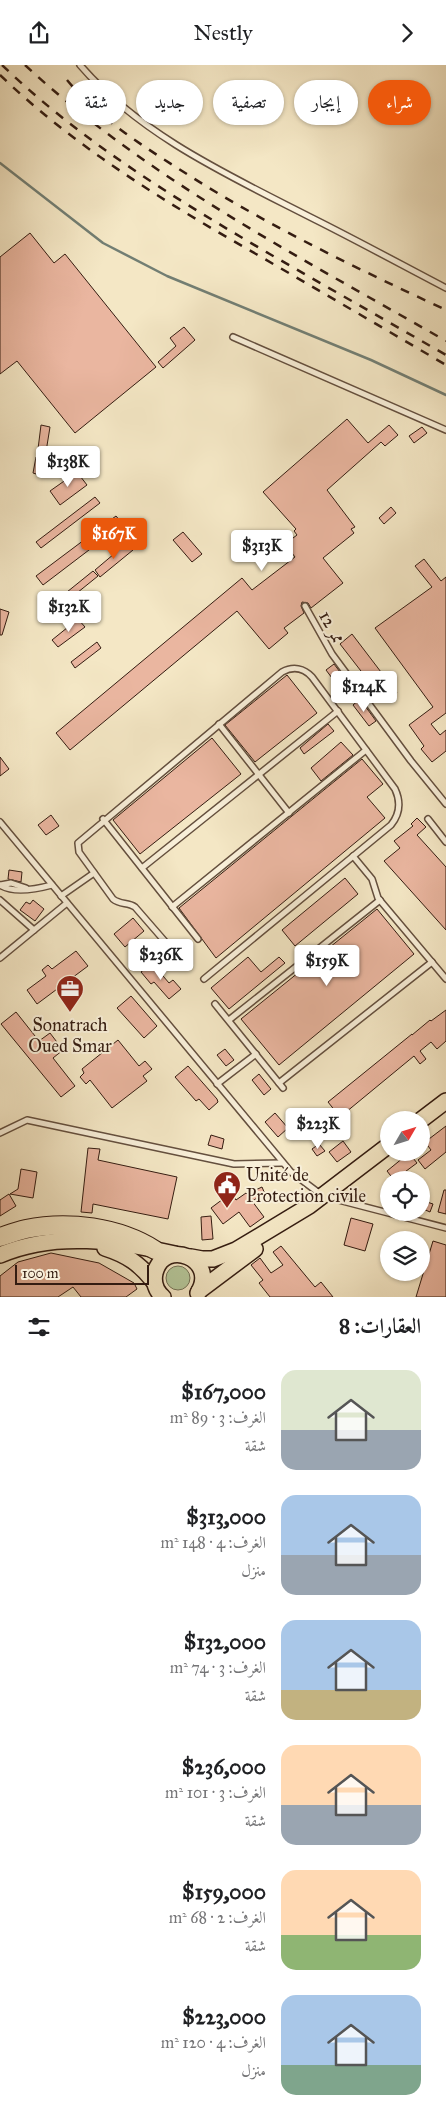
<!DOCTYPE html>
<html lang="ar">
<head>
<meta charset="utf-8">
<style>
  :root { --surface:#fff; --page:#f6f6f6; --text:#202124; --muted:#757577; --accent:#ea580c }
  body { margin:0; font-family:"IM FELL Great Primer",Amiri,serif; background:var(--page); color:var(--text); direction:rtl; height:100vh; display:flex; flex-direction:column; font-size:19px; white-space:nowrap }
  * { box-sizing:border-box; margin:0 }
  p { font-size:16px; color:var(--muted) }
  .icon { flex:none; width:28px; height:28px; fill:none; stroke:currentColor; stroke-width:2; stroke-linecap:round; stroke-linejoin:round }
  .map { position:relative; height:1232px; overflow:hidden; direction:ltr }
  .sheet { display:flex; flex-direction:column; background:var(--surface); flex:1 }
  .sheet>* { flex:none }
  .guide { position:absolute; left:15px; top:15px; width:416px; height:45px; direction:rtl; display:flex; gap:10px }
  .needle { width:32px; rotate:51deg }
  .buttons { position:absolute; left:380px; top:1046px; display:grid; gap:10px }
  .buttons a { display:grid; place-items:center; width:50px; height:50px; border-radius:50%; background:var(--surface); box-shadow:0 1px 4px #0004; font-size:25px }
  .scale { position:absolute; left:15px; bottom:12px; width:134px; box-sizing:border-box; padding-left:5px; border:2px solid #341c11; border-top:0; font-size:14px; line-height:18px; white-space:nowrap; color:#341c11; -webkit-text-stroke:4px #f8efd9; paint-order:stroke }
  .price { position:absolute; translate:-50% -42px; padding:0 11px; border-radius:5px; background:#fff; color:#222; font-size:16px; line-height:32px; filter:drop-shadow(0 1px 2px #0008) }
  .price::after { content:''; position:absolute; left:50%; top:30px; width:15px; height:11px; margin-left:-8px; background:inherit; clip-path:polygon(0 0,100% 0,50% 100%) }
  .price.current { background:var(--accent); color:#fff }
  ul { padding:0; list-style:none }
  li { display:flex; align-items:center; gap:15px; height:125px; padding:0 25px }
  li span { display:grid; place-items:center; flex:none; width:140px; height:100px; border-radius:15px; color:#555 }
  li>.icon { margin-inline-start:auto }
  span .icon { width:60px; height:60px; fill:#fffc; stroke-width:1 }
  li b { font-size:21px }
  h2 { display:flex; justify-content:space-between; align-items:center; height:60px; padding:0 25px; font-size:21px }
  .chip { padding:0 18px; border-radius:22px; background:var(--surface); box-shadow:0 1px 4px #0004; font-size:18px; line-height:45px }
  .chip.current { background:var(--accent); color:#fff }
  header { display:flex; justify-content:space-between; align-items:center; height:65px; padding:0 25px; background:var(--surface); font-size:22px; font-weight:600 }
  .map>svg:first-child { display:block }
  .green { fill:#b5c79a; stroke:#747256 }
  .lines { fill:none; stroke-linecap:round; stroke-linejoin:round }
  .stream { stroke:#727e73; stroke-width:2.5 }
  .building { fill:#eab6a0; stroke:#341c11 }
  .lane-casing { stroke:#644f3e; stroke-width:8 }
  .primary-casing { stroke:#341c11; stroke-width:18 }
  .highway-casing { stroke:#341c11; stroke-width:20 }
  .lane { stroke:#f8efd9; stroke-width:5 }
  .primary { stroke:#f4e7c5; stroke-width:15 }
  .highway { stroke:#f4e7c5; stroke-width:18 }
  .rail { stroke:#341c11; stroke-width:2.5; stroke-dasharray:9 9; stroke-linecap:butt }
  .labels { text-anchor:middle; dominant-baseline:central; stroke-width:4; stroke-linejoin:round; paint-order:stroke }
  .street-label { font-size:18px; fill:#341c11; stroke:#f8efd9 }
  .poi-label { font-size:18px; fill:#341c11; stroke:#f8efd9 }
</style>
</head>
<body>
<header><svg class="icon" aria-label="forward" viewBox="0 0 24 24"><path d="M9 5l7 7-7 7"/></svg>Nestly<svg class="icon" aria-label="share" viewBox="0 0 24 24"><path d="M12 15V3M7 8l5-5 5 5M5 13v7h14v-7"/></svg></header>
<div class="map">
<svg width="446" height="1232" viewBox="0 0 446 1232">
  <rect width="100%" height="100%" fill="#f4e7c5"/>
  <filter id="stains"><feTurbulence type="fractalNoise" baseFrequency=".004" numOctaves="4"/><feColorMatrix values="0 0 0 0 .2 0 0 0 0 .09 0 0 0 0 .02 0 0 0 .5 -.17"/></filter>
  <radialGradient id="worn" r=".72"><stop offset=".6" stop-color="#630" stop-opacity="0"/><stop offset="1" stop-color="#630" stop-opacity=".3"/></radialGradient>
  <!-- green -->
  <circle class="green" cx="178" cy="1213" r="12"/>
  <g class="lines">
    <!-- stream -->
    <path class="stream" d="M 0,98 L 103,178 L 167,211 L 371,295 L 446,330"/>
  </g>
  <!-- building -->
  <g class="building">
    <path d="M 30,168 L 54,198 L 65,189 L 156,302 L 75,368 L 17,296 L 0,309 L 0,192 Z"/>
    <path d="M 184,262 L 195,275 L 163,303 L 158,297 L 176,281 L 170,273 Z"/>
    <path d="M 347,354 L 368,378 L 389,360 L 398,370 L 385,381 L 381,377 L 327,425 L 355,462 L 351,464 L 354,468 L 323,493 L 343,518 L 311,543 L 308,538 L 302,537 L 301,541 L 304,548 L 284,563 L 288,568 L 269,584 L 237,546 L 70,685 L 56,668 L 242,513 L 252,525 L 295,492 L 285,479 L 297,470 L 294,466 L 296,464 L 263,427 Z"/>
    <path d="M 41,360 L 50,362 L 45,393 L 37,392 Z"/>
    <path d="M 422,362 L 427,368 L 414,378 L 409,371 Z"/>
    <path d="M 36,392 L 42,394 L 39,410 L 33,408 Z"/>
    <path d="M 77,407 L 87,420 L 60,440 L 50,426 Z"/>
    <path d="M 95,432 L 100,438 L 41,483 L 36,477 Z"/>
    <path d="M 391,442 L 396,448 L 384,459 L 379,453 Z"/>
    <path d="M 116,451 L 121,457 L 108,467 L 110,469 L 43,520 L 36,511 Z"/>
    <path d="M 183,467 L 202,489 L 192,497 L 173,475 Z"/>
    <path d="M 127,478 L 133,485 L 100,512 L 95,505 Z"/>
    <path d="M 424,494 L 441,516 L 446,512 L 446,648 L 431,659 L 440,670 L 446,665 L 446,686 L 432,697 L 421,684 L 424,681 L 409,660 L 433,642 L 375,563 L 432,522 L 415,501 Z"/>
    <path d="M 93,506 L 98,511 L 46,553 L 41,548 Z"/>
    <path d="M 0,544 L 9,547 L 2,570 L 0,570 Z"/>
    <path d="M 78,554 L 85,562 L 58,582 L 52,575 Z"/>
    <path d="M 352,569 L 397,628 L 385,637 L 340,579 Z"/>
    <path d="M 97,577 L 101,583 L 75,603 L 71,597 Z"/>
    <path d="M 334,599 L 352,623 L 344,629 L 326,605 Z"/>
    <path d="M 287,610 L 317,648 L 255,697 L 225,660 Z"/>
    <path d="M 360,634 L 376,656 L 369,661 L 353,640 Z"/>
    <path d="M 328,659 L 334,666 L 304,689 L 300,683 Z"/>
    <path d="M 212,673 L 241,709 L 140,789 L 113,755 Z"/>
    <path d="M 341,677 L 353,690 L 321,716 L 311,703 Z"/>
    <path d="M 0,692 L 9,704 L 0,711 Z"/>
    <path d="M 362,694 L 383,719 L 367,732 L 385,753 L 216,893 L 179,843 Z"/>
    <path d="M 51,750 L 59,761 L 46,770 L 38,760 Z"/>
    <path d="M 417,753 L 426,762 L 417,770 L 446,802 L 446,865 L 384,796 L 400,783 L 394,776 L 413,761 L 411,759 Z"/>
    <path d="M 9,805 L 22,807 L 21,817 L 8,814 Z"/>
    <path d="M 345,813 L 358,829 L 295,881 L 282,865 Z"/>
    <path d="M 33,835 L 44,844 L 35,856 L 20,845 L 26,837 L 30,839 Z"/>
    <path d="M 377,844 L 414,889 L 279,1000 L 241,954 Z"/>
    <path d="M 133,853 L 144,866 L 125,882 L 114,869 Z"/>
    <path d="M 76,886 L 88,901 L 37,939 L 27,925 L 46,911 L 42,905 L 48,900 L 52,904 Z"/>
    <path d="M 248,892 L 261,907 L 279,892 L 285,898 L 229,944 L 211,923 Z"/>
    <path d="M 152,898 L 169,918 L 173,915 L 181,924 L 169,934 L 154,917 L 151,919 L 141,907 Z"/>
    <path d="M 131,931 L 157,961 L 144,973 L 117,943 Z"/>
    <path d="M 446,945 L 446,976 L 437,984 L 431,977 L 420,986 L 426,994 L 420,999 L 414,991 L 340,1052 L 328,1037 L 412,969 L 412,970 L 430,955 L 431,956 Z"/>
    <path d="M 16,947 L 39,976 L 50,968 L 63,985 L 53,993 L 75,1021 L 61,1032 L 1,959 Z"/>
    <path d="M 118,975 L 139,1001 L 145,996 L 152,1004 L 143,1011 L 147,1016 L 112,1043 L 90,1015 L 86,1019 L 80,1012 L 84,1008 L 82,1004 Z"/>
    <path d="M 225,984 L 234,995 L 226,1001 L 217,990 Z"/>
    <path d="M 188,1001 L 217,1034 L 218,1037 L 209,1045 L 199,1034 L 196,1036 L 175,1012 Z"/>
    <path d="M 259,1009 L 271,1024 L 264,1030 L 252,1015 Z"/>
    <path d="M 275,1048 L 288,1063 L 278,1072 L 265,1057 Z"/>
    <path d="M 446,1061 L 446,1087 L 425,1104 L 418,1095 L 431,1085 L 425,1077 Z"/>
    <path d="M 211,1070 L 224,1074 L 222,1084 L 208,1080 Z"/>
    <path d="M 343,1076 L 351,1087 L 337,1097 L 329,1087 Z"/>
    <path d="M 319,1079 L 325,1086 L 317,1091 L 312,1084 Z"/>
    <path d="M 88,1083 L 100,1084 L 98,1095 L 177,1112 L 168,1154 L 93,1139 L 92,1148 L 81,1147 Z"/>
    <path d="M 409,1088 L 417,1098 L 394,1115 L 387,1106 Z"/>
    <path d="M 21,1104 L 37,1107 L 33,1133 L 10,1129 L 18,1124 Z"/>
    <path d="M 262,1122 L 265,1129 L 252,1136 L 264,1152 L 250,1162 L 239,1147 L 223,1159 L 211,1143 L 231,1128 L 236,1135 L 246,1128 L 247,1129 Z"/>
    <path d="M 444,1125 L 446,1125 L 446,1149 L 438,1147 Z"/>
    <path d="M 9,1129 L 16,1141 L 0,1151 L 0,1135 Z"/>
    <path d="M 421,1135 L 433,1139 L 430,1147 L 421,1143 Z"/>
    <path d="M 211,1151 L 213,1174 L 202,1175 L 201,1152 Z"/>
    <path d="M 351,1153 L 373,1159 L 365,1186 L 344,1180 Z"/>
    <path d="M 433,1176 L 446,1180 L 446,1232 L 416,1232 Z"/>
    <path d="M 281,1181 L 315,1222 L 321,1217 L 333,1232 L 270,1232 L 259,1218 L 263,1215 L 251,1200 L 260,1193 L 271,1208 L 283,1200 L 273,1187 Z"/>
    <path d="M 51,1188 L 99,1198 L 134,1218 L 137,1224 L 126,1232 L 81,1232 L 73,1222 L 58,1232 L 0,1232 L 0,1211 L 18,1197 Z"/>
  </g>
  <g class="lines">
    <defs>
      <g id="lane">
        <path d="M 80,0 C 141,71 232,112 314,154 C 358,176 402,200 446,223"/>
        <path d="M 233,272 L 446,365"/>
        <path d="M 305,541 L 332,589 L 411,696 L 446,739"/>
        <path d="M 219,659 L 289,748"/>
        <path d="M 103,754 L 198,874"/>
        <path d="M 428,754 L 446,777"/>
        <path d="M 0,757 L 291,1107 L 323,1131 L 446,1163"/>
        <path d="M 353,791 L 372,814 L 378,833 L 446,914"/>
        <path d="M 142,803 L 338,646"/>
        <path d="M 0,820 C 14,829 37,824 52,820"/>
        <path d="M 0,820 L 11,818 L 26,823"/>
        <path d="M 61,831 L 94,808"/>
        <path d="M 0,835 L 34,865"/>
        <path d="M 172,842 L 366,685"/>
        <path d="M 175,888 L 135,842 C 128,837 120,840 113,834 L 79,787 L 78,778 L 282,607 C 293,601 304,603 312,612 L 395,724 C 401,737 400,749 391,760 L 204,914"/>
        <path d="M 0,893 L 67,838"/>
        <path d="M 215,939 L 283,1023"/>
        <path d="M 229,955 L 380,835"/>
        <path d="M 279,1018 L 432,897"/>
        <path d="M 217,1019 L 256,989"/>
        <path d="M 0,1068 L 27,1055 L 234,1099 L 282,1098"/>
      </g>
      <g id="primary">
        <path d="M 421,1055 L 446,1036"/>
        <path d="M 105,1183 C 127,1190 140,1199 154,1217"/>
        <path d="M 0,1190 C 56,1166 118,1176 175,1189"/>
        <path d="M 191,1192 L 202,1194 L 213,1194 L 236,1185 L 309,1141 L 389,1080"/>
        <path d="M 199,1226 L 255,1184"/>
        <path d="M 163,1232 C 156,1226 153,1217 155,1208 C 164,1172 219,1194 198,1228"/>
      </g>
      <path id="highway" d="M 0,1172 C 9,1169 17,1166 26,1164 C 68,1155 119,1162 155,1185"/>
    </defs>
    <!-- lane casing -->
    <use href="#lane" class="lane-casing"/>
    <!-- primary casing -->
    <use href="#primary" class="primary-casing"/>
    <!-- highway casing -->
    <use href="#highway" class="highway-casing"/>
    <!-- lane -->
    <use href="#lane" class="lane"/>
    <!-- primary -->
    <use href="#primary" class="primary"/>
    <!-- highway -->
    <use href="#highway" class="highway"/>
    <!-- rail -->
    <g class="rail">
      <path d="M 2,0 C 81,76 174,133 268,188 C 327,222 387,256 446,290"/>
      <path d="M 25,0 C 149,115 300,192 446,276"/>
      <path d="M 0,10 C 76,83 165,137 256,189 C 320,226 383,263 446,300"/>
      <path d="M 67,15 C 98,52 138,78 179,104 C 264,159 354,202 446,245"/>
    </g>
  </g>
  <!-- icons -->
  <defs>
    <symbol id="office-pin" viewBox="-11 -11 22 30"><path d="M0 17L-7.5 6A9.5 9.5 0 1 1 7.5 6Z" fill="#8f2418" stroke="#f8efd9"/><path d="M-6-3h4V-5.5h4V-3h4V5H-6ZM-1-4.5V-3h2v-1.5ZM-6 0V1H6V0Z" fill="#fff"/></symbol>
    <symbol id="civic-pin" viewBox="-11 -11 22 30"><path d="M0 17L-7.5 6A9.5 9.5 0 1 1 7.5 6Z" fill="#8f2418" stroke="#f8efd9"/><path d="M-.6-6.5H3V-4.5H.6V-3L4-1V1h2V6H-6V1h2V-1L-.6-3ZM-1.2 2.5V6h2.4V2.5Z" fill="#fff"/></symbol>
  </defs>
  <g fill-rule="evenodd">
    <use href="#office-pin" x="54" y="908" width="32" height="43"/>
    <use href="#civic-pin" x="211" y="1104" width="32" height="43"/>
  </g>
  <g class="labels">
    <!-- street labels -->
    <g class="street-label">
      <text transform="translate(332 562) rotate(61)">ممر 12</text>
    </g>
    <!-- poi labels -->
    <g class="poi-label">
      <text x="70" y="960">Sonatrach<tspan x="70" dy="21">Oued Smar</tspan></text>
      <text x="246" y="1110" text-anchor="start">Unité de<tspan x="246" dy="21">Protection civile</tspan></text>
    </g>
  </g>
  <rect width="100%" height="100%" filter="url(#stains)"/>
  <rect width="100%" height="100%" fill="url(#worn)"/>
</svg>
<div class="buttons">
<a><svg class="needle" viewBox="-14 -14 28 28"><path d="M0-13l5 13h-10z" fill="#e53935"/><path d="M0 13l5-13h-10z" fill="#757577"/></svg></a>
<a><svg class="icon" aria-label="locate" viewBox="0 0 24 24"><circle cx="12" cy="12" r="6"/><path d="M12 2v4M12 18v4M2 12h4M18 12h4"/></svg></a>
<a><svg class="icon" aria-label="layers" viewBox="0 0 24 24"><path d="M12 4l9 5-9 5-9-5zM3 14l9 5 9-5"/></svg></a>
</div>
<div class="scale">100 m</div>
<b class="price" style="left:68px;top:423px">$138K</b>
<b class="price current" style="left:114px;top:495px">$167K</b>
<b class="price" style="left:262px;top:507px">$313K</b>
<b class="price" style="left:69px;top:568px">$132K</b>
<b class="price" style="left:364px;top:648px">$124K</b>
<b class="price" style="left:161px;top:916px">$236K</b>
<b class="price" style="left:327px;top:922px">$159K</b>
<b class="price" style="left:318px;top:1085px">$223K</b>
<div class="guide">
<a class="chip current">شراء</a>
<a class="chip">إيجار</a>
<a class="chip">تصفية</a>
<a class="chip">جديد</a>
<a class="chip">شقة</a>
</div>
</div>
<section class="sheet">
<h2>العقارات: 8<svg class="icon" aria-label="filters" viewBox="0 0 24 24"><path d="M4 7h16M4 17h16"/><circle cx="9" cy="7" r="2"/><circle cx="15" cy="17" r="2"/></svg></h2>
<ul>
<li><span style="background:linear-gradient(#dfe7d0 60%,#9aa5b1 0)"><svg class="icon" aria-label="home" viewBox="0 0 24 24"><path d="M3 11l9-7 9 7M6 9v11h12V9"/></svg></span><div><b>$167,000</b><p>الغرف: 3 · 89 m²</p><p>شقة</p></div></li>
<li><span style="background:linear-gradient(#a9c7e8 60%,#9aa5b1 0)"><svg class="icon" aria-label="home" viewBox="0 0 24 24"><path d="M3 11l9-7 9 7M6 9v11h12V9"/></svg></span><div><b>$313,000</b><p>الغرف: 4 · 148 m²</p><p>منزل</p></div></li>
<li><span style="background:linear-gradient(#a9c7e8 70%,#c2b280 0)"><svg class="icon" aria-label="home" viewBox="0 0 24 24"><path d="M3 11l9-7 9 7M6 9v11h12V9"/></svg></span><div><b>$132,000</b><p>الغرف: 3 · 74 m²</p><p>شقة</p></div></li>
<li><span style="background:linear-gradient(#ffd9b3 60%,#9aa5b1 0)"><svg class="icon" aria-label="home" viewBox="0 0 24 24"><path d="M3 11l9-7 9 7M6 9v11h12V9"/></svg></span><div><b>$236,000</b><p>الغرف: 3 · 101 m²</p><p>شقة</p></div></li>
<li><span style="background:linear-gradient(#ffd9b3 65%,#8fb573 0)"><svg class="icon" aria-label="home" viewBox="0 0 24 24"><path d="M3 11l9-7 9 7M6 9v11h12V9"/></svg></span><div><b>$159,000</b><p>الغرف: 2 · 68 m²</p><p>شقة</p></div></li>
<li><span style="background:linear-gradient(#a9c7e8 70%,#7fa58c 0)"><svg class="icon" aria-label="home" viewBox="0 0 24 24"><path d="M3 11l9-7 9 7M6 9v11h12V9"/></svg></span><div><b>$223,000</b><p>الغرف: 4 · 120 m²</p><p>منزل</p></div></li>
</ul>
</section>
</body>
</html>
